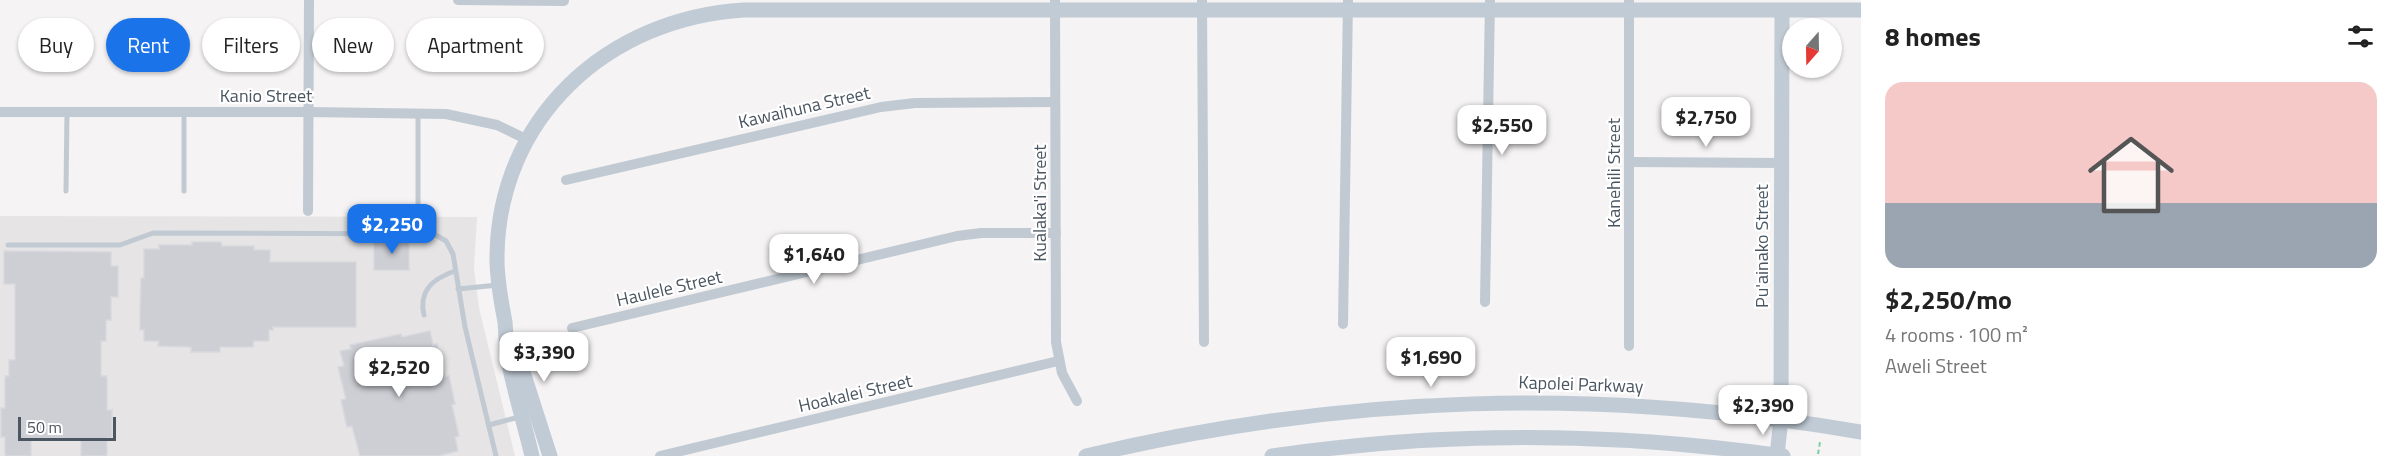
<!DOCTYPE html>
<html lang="en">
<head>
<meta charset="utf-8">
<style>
  :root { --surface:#fff; --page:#f2f2f2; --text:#222; --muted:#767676; --accent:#1a73e8 }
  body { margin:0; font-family:"Titillium Web",sans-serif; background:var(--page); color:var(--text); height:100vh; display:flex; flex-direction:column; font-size:22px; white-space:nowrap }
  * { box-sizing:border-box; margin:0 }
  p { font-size:20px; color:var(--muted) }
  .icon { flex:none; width:33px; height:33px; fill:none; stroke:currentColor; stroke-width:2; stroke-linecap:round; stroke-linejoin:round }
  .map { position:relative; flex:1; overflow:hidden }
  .panel { display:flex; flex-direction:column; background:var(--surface); width:540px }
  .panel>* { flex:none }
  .guide { position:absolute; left:18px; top:18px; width:570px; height:54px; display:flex; gap:12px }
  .needle { width:39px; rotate:200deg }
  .buttons { position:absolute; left:1782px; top:18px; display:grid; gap:12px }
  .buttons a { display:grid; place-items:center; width:60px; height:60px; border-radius:50%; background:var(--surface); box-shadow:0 2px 4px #0004; font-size:30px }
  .scale { position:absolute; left:18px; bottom:15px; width:98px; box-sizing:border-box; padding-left:6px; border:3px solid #4a5661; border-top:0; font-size:16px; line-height:21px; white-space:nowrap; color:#4a5661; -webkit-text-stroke:4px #fff; paint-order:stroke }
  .price { position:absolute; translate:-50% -51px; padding:0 14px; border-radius:12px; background:#fff; color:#222; font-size:20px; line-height:39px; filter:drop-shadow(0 2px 3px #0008) }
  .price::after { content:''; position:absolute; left:50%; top:36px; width:18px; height:14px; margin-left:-9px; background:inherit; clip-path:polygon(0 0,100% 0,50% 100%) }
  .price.on { background:var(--accent); color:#fff }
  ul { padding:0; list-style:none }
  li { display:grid; align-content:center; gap:12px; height:318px; padding:0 24px }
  li span { display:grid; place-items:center; height:186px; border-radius:18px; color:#555 }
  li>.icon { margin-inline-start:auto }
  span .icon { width:108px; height:108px; fill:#fffc; stroke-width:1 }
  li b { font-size:26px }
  h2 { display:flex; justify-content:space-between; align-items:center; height:72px; padding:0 24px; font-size:26px }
  .chip { padding:0 21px; border-radius:27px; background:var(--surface); box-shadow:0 2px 4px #0004; font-size:21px; line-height:54px }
  .chip.on { background:var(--accent); color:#fff }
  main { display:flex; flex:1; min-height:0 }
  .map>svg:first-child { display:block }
  .education { fill:#e6e4e5 }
  .building { fill:#cdcfd5; stroke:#d7d9de; stroke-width:1.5 }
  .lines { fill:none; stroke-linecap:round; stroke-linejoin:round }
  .path { stroke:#7ad0a6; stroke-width:2; stroke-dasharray:4.5 3; stroke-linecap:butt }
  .lane { stroke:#c1cad2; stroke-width:5 }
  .street { stroke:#c1cad2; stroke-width:10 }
  .secondary { stroke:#c1cbd6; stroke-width:15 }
  .labels { text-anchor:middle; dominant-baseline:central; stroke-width:4.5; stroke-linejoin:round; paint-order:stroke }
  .street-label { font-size:18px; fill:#4a5661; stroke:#fff }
</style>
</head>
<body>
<main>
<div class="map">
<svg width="1861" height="456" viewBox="0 0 1861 456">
  <rect width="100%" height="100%" fill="#f5f3f3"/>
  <!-- education -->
  <path class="education" d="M 0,216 L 477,217 L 474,268 L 479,308 L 515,456 L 0,456 Z"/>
  <!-- building -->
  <g class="building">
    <rect x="374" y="239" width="35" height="31"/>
    <path d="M 192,242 L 221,242 L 222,246 L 254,246 L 254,250 L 270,250 L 270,262 L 356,262 L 356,327 L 273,327 L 273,330 L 269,330 L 269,341 L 254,341 L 253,347 L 220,347 L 220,352 L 191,352 L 191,347 L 158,346 L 159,341 L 144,341 L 144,330 L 140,330 L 140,312 L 141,278 L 144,278 L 144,249 L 159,249 L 159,245 L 192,245 Z"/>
    <path d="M 4,251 L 111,252 L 111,266 L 118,266 L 118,297 L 111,297 L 111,320 L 106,320 L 106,341 L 101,341 L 101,376 L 107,376 L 107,410 L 112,410 L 112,438 L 107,438 L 107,456 L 81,456 L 81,440 L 31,440 L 31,456 L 5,456 L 5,437 L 1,437 L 1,408 L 5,408 L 5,376 L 9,376 L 9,360 L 15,360 L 15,284 L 4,284 Z"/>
    <path d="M 430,331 L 433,345 L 437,344 L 445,377 L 449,376 L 455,404 L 452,405 L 459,436 L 455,437 L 458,451 L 438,456 L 360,456 L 352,426 L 347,427 L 341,400 L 346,399 L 338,367 L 344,366 L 340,351 L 351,349 L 350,345 L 401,334 L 402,337 Z"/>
  </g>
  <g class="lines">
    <!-- path -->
    <path class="path" d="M 1818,454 L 1820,442"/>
    <!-- lane -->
    <g class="lane">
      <path d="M 418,113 L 418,203"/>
      <path d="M 66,191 L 67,112"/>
      <path d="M 184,191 L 184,112"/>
      <path d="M 8,245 L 120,245 L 153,233 L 434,234 L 446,241 L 453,254 L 465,327 L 496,456"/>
      <path d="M 458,289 L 498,285"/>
      <path d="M 424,315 C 418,290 434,278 455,271"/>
      <path d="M 489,425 L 519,417"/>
    </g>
    <!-- street -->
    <g class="street">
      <path d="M 458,0 L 564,1"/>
      <path d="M 1055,0 L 1056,342 L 1062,373 L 1077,401"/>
      <path d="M 1202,0 L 1204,342"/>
      <path d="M 0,112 L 308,112 L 446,114 L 497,125 L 528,140"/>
      <path d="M 1630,162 L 1781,163"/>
      <path d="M 566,180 L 881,107 L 915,103 L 1055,102"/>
      <path d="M 308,211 L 309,0"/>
      <path d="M 1485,302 L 1490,0"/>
      <path d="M 1343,324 L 1348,0"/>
      <path d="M 572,328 L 957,236 L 981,233 L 1056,233"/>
      <path d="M 1629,346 L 1629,0"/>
      <path d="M 660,456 L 1058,361"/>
    </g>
    <!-- secondary -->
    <g class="secondary">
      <path d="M 515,347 L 550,456"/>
      <path d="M 1777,455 L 1781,419 L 1782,11"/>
      <path d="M 532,456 C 524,422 513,388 507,354 C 506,344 506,333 505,322 C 501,301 497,281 497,259 C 497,118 608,18 744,10 L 1861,10"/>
      <path d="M 1086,456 C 1347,394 1597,387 1861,432"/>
      <path d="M 1272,456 C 1441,431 1614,432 1783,456"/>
    </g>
  </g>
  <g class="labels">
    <!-- street labels -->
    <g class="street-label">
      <text x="266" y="95">Kanio Street</text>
      <text transform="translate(804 107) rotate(-13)">Kawaihuna Street</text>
      <text transform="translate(1613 173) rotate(-90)">Kanehili Street</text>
      <text transform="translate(1039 203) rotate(-90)">Kualaka'i Street</text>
      <text transform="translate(1761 246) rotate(-90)">Pu'ainako Street</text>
      <text transform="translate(669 288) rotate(-13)">Haulele Street</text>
      <text transform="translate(1581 384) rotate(2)">Kapolei Parkway</text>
      <text transform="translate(855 393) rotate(-13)">Hoakalei Street</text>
    </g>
  </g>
</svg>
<div class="buttons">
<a><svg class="needle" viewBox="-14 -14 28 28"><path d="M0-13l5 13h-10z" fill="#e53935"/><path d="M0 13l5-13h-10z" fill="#767676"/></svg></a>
</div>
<div class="scale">50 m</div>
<b class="price" style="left:1706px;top:148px">$2,750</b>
<b class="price" style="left:1502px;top:156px">$2,550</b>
<b class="price on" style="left:392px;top:255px">$2,250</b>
<b class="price" style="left:814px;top:285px">$1,640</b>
<b class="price" style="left:544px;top:383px">$3,390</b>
<b class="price" style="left:1431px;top:388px">$1,690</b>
<b class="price" style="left:399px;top:398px">$2,520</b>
<b class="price" style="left:1763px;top:436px">$2,390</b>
<div class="guide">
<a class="chip">Buy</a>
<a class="chip on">Rent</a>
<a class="chip">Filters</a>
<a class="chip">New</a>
<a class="chip">Apartment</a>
</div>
</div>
<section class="panel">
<h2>8 homes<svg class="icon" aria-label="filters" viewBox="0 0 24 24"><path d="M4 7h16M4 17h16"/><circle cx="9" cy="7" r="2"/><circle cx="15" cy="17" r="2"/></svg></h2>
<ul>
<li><span style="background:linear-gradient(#f6c9c9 65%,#9aa5b1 0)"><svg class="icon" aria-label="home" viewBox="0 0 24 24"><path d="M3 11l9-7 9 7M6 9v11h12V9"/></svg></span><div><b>$2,250/mo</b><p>4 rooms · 100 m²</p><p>Aweli Street</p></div></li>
</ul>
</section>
</main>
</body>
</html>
